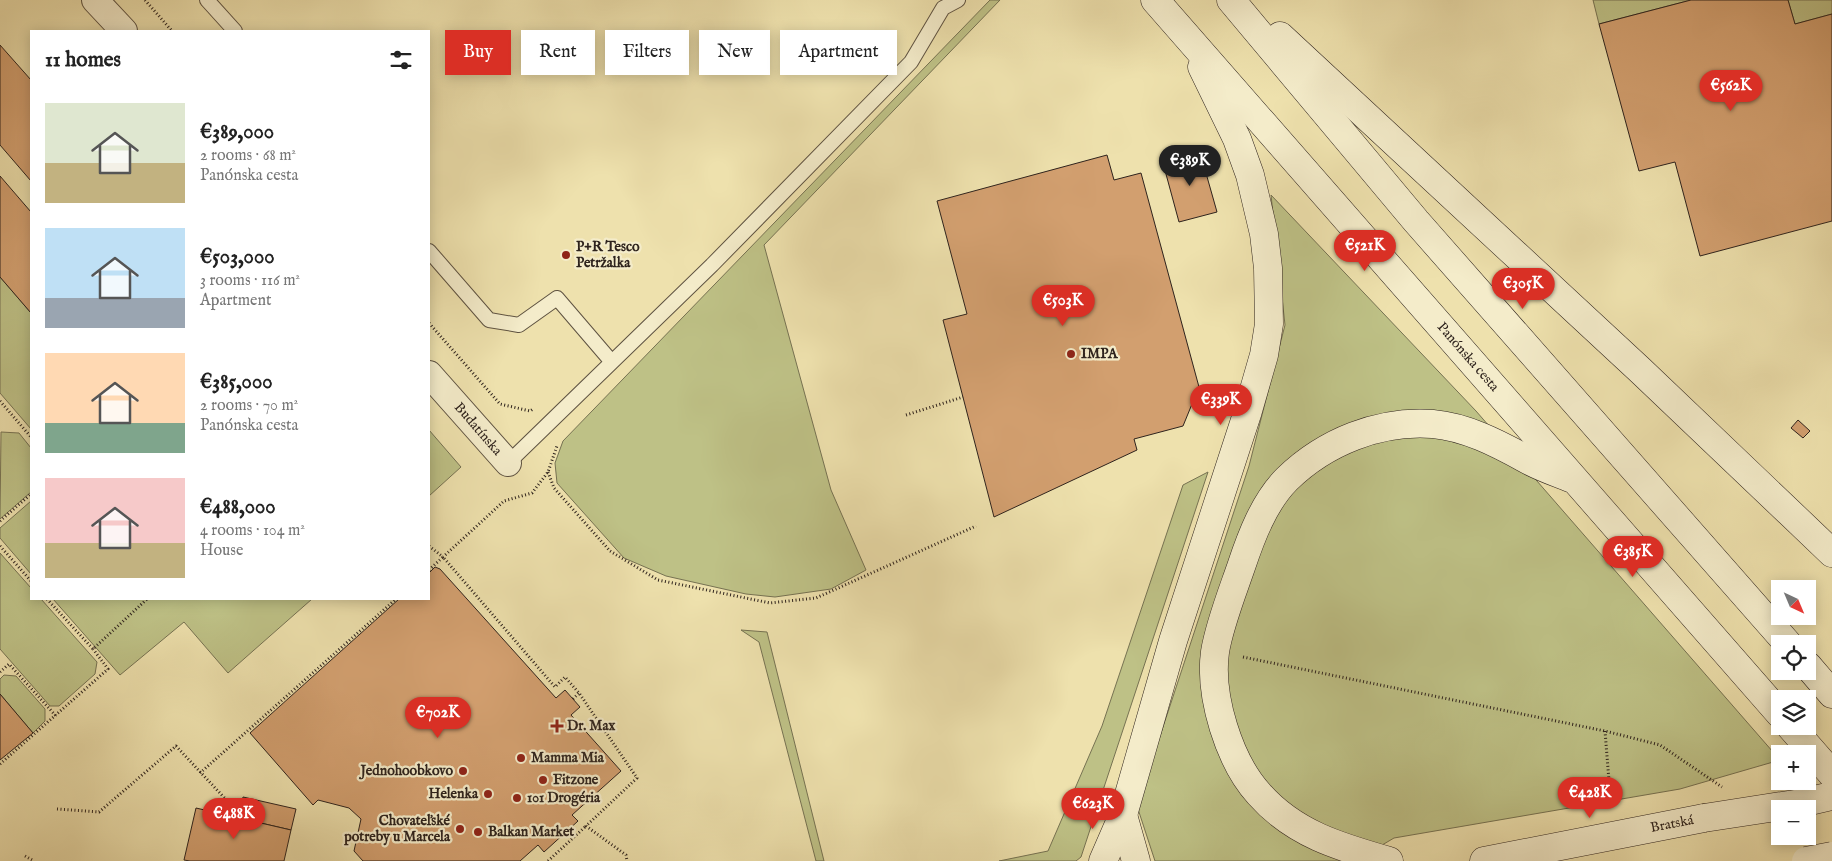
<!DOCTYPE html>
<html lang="en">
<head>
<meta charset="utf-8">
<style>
  :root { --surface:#fff; --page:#f6f6f6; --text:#222; --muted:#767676; --accent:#d93025 }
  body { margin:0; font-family:"IM FELL English",serif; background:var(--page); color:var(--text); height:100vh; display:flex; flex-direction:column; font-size:19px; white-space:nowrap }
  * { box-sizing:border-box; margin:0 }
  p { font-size:16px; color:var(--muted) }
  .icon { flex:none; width:28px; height:28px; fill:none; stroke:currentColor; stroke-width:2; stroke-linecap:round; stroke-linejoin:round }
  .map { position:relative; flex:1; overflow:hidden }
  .drawer { position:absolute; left:30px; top:30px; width:400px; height:570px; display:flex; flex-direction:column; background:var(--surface); border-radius:0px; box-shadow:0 2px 12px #0003 }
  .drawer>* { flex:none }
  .top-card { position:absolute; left:445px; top:30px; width:475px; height:45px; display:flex; gap:10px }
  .needle { width:32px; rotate:136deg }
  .tools { position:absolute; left:1771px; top:580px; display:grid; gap:10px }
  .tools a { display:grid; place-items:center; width:45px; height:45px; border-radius:0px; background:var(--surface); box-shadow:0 2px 12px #0003; font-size:25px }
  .price { position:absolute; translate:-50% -42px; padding:0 11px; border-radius:18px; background:var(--accent); color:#fff; font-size:16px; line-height:32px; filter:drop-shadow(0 1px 2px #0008) }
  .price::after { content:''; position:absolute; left:50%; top:30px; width:15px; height:11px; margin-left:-8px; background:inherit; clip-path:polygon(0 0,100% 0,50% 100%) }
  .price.on { background:#222; color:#fff }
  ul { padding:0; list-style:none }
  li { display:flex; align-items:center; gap:15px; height:125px; padding:0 15px }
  li span { display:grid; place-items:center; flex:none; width:140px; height:100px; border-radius:0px; color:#555 }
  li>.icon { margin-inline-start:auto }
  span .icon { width:60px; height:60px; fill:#fffc; stroke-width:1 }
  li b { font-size:21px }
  h2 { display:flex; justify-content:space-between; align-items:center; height:60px; padding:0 15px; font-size:21px }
  .tag { padding:0 18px; border-radius:0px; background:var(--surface); box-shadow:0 2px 12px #0003; font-size:18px; line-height:45px }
  .tag.on { background:var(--accent); color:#fff }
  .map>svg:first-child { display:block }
  .green { fill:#bec186; stroke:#767252 }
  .building { fill:#d29f6f; stroke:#2e231d }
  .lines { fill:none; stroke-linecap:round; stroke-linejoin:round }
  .lane-casing { stroke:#5e5241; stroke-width:16 }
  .street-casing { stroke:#5e5241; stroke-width:28 }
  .secondary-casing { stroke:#2e231d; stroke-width:29 }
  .path { stroke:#2e231d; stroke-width:3; stroke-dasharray:1 2.5; stroke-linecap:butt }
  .lane { stroke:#f4ecca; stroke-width:14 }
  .street { stroke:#f4ecca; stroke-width:26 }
  .secondary { stroke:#f4ecca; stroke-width:28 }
  .secondary-bridge-casing { stroke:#2e231d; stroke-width:29; stroke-linecap:butt }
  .secondary-bridge { stroke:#f4ecca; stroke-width:28 }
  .poi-dot { fill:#8f2418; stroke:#f4ecca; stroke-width:2 }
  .labels { text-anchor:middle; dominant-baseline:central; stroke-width:4.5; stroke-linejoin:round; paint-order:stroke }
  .poi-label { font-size:14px; font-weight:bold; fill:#2e231d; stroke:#f4ecca; text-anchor:start }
  .street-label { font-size:14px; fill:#2e231d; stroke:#f4ecca }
</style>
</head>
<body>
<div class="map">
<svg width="1832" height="861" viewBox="0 0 1832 861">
  <rect width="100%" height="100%" fill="#eee1ad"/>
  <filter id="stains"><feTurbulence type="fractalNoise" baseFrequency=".004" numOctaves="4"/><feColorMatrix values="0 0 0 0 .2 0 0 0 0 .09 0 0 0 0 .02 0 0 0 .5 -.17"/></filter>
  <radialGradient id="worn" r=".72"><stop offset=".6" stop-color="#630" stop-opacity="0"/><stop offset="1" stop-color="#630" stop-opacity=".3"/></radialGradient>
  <!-- green -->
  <g class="green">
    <path d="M 990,0 L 1000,0 L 764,245 L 831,490 L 866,570 L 831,589 L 775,597 L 746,594 L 666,576 L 624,558 L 557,483 L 555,463 L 563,441 Z"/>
    <path d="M 1593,0 L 1691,0 L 1599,24 Z"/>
    <path d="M 1788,0 L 1832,0 L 1832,14 L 1795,24 Z"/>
    <path d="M 1271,195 L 1476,411 L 1780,760 L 1680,789 L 1394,838 L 1355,861 L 1155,861 L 1137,806 L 1249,466 L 1285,325 Z"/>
    <path d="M 0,277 L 31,313 L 31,429 L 0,393 Z"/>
    <path d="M 429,430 L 461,467 L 429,496 Z"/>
    <path d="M 1,432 L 19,433 L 31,448 L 31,492 L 0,519 Z"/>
    <path d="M 1208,472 L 1081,857 L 1076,861 L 999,861 L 1048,851 L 1102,726 L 1183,485 Z"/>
    <path d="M 31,501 L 31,574 L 0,538 L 0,528 Z"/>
    <path d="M 0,553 L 31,588 L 31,599 L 41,599 L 97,662 L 95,674 L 59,706 L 50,706 L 0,649 Z"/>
    <path d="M 53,599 L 312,599 L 228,673 L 184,622 L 120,675 Z"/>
    <path d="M 741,630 L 767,632 L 824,861 L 816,861 L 759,642 Z"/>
    <path d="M 4,675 L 16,676 L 45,709 L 45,721 L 33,733 L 0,694 L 0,679 Z"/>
  </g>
  <!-- building -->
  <g class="building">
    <path d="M 1691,0 L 1788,0 L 1795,24 L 1832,14 L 1832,221 L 1700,256 L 1675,162 L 1639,171 L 1599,24 Z"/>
    <path d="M 0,45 L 31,80 L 31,181 L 0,145 Z"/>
    <path d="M 1200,152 L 1217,212 L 1179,222 L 1163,163 Z"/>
    <path d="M 1107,155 L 1114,180 L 1141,173 L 1199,387 L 1183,426 L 1134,439 L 1137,450 L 994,517 L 943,320 L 967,314 L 937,201 Z"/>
    <path d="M 0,176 L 31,212 L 31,313 L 0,277 Z"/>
    <path d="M 1798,420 L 1810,431 L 1803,438 L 1791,428 Z"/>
    <path d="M 435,567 L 440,569 L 556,698 L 565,690 L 580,707 L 571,715 L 621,771 L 572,815 L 578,821 L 544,852 L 538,845 L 520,861 L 363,861 L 354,851 L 361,819 L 349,808 L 318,800 L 313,805 L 250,733 L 399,599 L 429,599 L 429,573 Z"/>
    <path d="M 0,694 L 33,733 L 0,760 Z"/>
    <path d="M 243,797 L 296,809 L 291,830 L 239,818 Z"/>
    <path d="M 196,808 L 291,830 L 284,861 L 190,861 L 184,860 Z"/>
  </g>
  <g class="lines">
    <defs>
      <g id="lane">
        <path d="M 207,0 L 235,31"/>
        <path d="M 429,251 L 489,320 L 519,325 L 557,298 L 611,361"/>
        <path d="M 508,463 L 712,265 L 911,62 L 943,8 L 958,0"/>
      </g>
      <g id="street">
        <path d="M 95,0 L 124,31"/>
        <path d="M 429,374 L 508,463"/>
      </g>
      <g id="secondary">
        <path d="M 1155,0 L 1780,714"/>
        <path d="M 1231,0 L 1416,221 L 1788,644"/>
        <path d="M 1280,36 L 1640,370 L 1832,553"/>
        <path d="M 1808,666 L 1832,694"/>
        <path d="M 1790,726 L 1832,774"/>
        <path d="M 1801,803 L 1832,796"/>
        <path d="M 1123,815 L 1136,861"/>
        <path d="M 1103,861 L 1123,815 L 1173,641 L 1247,414 L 1264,355 L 1269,324 L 1268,268 L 1264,234 L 1250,175 L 1237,139 L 1202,67"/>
        <path d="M 1389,861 C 1340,847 1294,834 1259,794 C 1229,761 1209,696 1215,652 C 1219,626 1232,593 1241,567 C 1251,537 1264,502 1287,479 C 1325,442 1379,420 1433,424 C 1466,427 1497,443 1526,459 C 1540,467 1555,472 1570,478"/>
        <path d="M 1484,861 L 1704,818"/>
      </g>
    </defs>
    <!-- lane casing -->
    <use href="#lane" class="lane-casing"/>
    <!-- street casing -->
    <use href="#street" class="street-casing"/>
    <!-- secondary casing -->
    <use href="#secondary" class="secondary-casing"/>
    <!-- path -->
    <g class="path">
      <path d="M 145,0 L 172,31"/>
      <path d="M 429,323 L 500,404 L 530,411 L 533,409"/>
      <path d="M 0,401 L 31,437"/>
      <path d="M 906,415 L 963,397"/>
      <path d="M 548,472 L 554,488 L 610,551 L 658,580 L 770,603 L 816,598 L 976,526"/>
      <path d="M 0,521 L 31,494"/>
      <path d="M 0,546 L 31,581"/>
      <path d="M 429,546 L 443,557 L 504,501 L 532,493 L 548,472 L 557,446"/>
      <path d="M 429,570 L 443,557 L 555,687 L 565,677 L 579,693 L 637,778 L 586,826 L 626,855 L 627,861"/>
      <path d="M 47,599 L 93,649 L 147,599"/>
      <path d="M 1243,657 L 1605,731 L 1660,745 L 1722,787"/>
      <path d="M 0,672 L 9,664 L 56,716"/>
      <path d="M 573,699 L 579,693"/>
      <path d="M 1605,731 L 1611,806"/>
      <path d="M 0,764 L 108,669 L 93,649"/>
      <path d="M 200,773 L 396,599"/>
      <path d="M 57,809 L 99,812 L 176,746 L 232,806"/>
      <path d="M 569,829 L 575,835"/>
      <path d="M 25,856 L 34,861"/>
      <path d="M 548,861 L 586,826"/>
    </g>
    <!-- lane -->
    <use href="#lane" class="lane"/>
    <!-- street -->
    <use href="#street" class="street"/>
    <!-- secondary -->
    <use href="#secondary" class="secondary"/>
    <defs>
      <g id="secondary-bridge">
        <path d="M 1704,818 L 1801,803"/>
        <path d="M 1806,861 L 1832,856"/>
      </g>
    </defs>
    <!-- secondary-bridge casing -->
    <use href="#secondary-bridge" class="secondary-bridge-casing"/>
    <!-- secondary-bridge -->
    <use href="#secondary-bridge" class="secondary-bridge"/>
  </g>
  <!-- markers -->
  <g class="poi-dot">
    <circle cx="566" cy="255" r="5"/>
    <circle cx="1071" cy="354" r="5"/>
    <path d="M554.5 718.5h5v5h5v5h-5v5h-5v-5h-5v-5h5z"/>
    <circle cx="521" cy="758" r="5"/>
    <circle cx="463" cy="771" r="5"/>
    <circle cx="543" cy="780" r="5"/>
    <circle cx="488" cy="794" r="5"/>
    <circle cx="517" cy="798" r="5"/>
    <circle cx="460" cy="829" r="5"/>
    <circle cx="478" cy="832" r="5"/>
  </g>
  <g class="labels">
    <!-- poi labels -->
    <g class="poi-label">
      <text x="576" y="247">P+R Tesco<tspan x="576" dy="16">Petržalka</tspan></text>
      <text x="1081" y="354">IMPA</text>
      <text x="567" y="726">Dr. Max</text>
      <text x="531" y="758">Mamma Mia</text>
      <text x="453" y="771" text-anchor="end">Jednohoobkovo</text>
      <text x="553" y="780">Fitzone</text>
      <text x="478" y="794" text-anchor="end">Helenka</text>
      <text x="527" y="798">101 Drogéria</text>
      <text x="450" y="821" text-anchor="end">Chovateľské<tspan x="450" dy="16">potreby u Marcela</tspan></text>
      <text x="488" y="832">Balkan Market</text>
    </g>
    <!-- street labels -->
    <g class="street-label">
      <text transform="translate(1468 357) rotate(49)">Panónska cesta</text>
      <text transform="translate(478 429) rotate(49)">Budatínska</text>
      <text transform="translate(1672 824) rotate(-11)">Bratská</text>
    </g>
  </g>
  <rect width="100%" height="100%" filter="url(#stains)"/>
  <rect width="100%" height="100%" fill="url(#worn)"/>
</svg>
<div class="tools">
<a><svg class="needle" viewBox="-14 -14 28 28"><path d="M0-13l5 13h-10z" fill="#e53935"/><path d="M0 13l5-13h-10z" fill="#767676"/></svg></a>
<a><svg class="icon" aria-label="locate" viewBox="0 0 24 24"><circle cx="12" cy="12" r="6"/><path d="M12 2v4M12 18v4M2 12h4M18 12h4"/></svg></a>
<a><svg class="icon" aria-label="layers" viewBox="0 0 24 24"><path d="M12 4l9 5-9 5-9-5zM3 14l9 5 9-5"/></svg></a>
<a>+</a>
<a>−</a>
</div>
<b class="price" style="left:1731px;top:112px">€562K</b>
<b class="price on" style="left:1190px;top:187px">€389K</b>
<b class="price" style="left:1365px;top:272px">€521K</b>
<b class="price" style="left:1523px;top:310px">€305K</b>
<b class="price" style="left:1063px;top:327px">€503K</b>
<b class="price" style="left:1221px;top:426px">€339K</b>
<b class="price" style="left:1633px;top:578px">€385K</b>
<b class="price" style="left:438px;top:739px">€702K</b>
<b class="price" style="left:1590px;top:819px">€428K</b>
<b class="price" style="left:1093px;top:830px">€623K</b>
<b class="price" style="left:234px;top:840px">€488K</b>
<div class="top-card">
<a class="tag on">Buy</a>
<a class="tag">Rent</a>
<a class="tag">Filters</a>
<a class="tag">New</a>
<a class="tag">Apartment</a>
</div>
<section class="drawer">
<h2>11 homes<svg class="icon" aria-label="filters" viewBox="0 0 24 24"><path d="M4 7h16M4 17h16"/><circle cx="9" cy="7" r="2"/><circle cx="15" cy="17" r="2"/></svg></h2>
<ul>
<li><span style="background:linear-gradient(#dfe7d0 60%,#c2b280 0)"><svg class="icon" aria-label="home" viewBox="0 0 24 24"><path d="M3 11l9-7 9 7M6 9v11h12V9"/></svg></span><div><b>€389,000</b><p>2 rooms · 68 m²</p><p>Panónska cesta</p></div></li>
<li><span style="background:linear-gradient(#bfe0f5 70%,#9aa5b1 0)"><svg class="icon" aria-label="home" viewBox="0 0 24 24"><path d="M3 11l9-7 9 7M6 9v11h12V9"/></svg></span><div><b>€503,000</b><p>3 rooms · 116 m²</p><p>Apartment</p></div></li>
<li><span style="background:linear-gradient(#ffd9b3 70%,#7fa58c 0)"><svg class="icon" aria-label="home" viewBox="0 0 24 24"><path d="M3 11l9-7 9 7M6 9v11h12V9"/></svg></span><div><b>€385,000</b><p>2 rooms · 70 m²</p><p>Panónska cesta</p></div></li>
<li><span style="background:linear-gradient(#f6c9c9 65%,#c2b280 0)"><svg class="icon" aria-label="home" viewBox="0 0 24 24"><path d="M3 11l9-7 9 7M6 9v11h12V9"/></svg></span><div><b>€488,000</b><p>4 rooms · 104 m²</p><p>House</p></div></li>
</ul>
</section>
</div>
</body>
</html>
